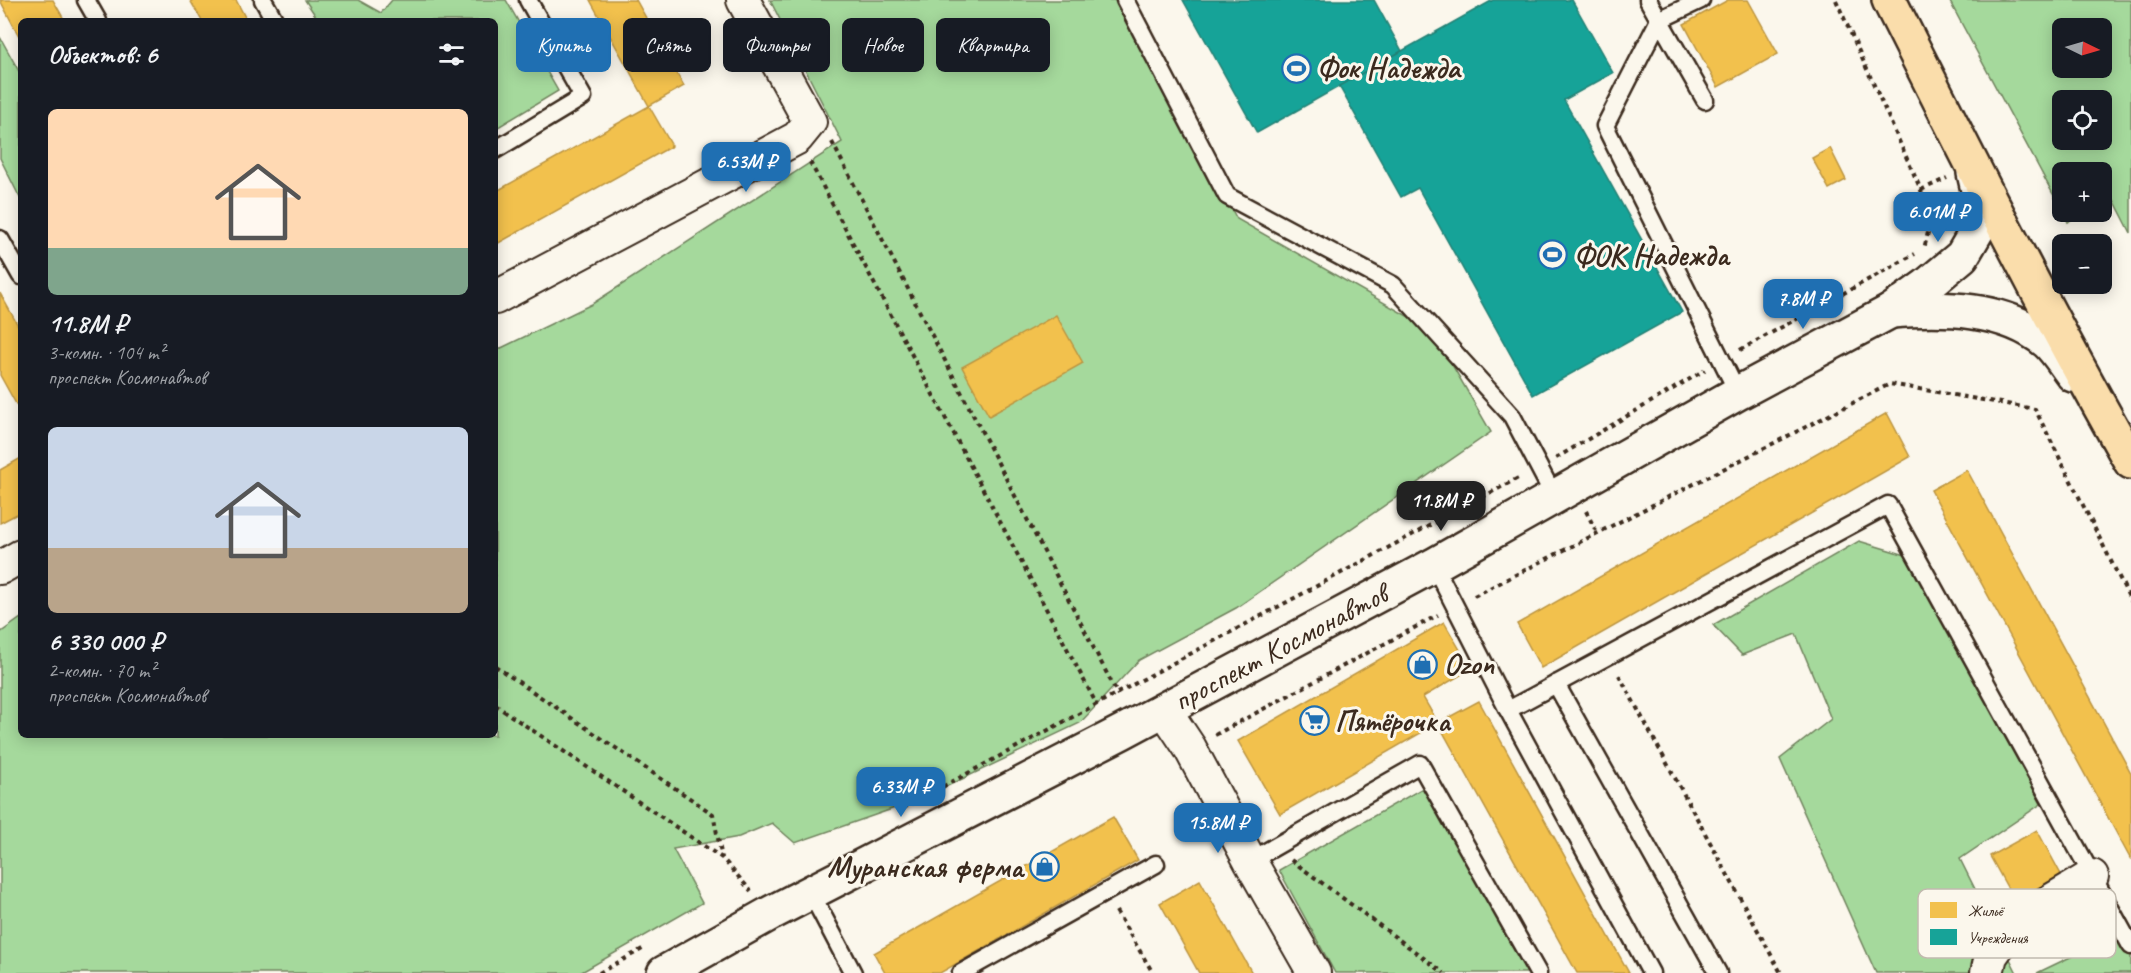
<!DOCTYPE html>
<html lang="ru">
<head>
<meta charset="utf-8">
<style>
  :root { --surface:#171b24; --page:#20242c; --text:#f1f3f6; --muted:#9ea1a6; --accent:#1f6fb2 }
  body { margin:0; font-family:Caveat,sans-serif; background:var(--page); color:var(--text); height:100vh; display:flex; flex-direction:column; font-size:22px; white-space:nowrap }
  * { box-sizing:border-box; margin:0 }
  p { font-size:20px; color:var(--muted) }
  .icon { flex:none; width:33px; height:33px; fill:none; stroke:currentColor; stroke-width:2; stroke-linecap:round; stroke-linejoin:round }
  .map { position:relative; flex:1; overflow:hidden }
  .details { position:absolute; left:18px; top:18px; width:480px; height:720px; display:flex; flex-direction:column; background:var(--surface); border-radius:9px; box-shadow:0 3px 15px #0003 }
  .details>* { flex:none }
  .top-card { position:absolute; left:516px; top:18px; width:570px; height:54px; display:flex; gap:12px }
  .needle { width:39px; rotate:95deg }
  .tools { position:absolute; left:2052px; top:18px; display:grid; gap:12px }
  .tools a { display:grid; place-items:center; width:60px; height:60px; border-radius:9px; background:var(--surface); box-shadow:0 3px 15px #0003; font-size:30px }
  .price { position:absolute; translate:-50% -51px; padding:0 14px; border-radius:12px; background:var(--accent); color:#fff; font-size:20px; line-height:39px; filter:drop-shadow(0 2px 3px #0008) }
  .price::after { content:''; position:absolute; left:50%; top:36px; width:18px; height:14px; margin-left:-9px; background:inherit; clip-path:polygon(0 0,100% 0,50% 100%) }
  .price.active { background:#222; color:#fff }
  ul { padding:0; list-style:none }
  li { display:grid; align-content:center; gap:12px; height:318px; padding:0 30px }
  li span { display:grid; place-items:center; height:186px; border-radius:9px; color:#555 }
  li>.icon { margin-inline-start:auto }
  span .icon { width:108px; height:108px; fill:#fffc; stroke-width:1 }
  li b { font-size:26px }
  h2 { display:flex; justify-content:space-between; align-items:center; height:72px; padding:0 30px; font-size:26px }
  .tag { padding:0 21px; border-radius:9px; background:var(--surface); box-shadow:0 3px 15px #0003; font-size:21px; line-height:54px }
  .tag.active { background:var(--accent); color:#fff }
  .map>svg:first-child { display:block }
  .green { fill:#a5d99c; stroke:#70825d; stroke-width:1.5; fill-rule:evenodd }
  .homes { fill:#f2c14e; stroke:#bb9440; stroke-width:1.5 }
  .public { fill:#17a398; stroke:#227f73; stroke-width:1.5 }
  .lines { fill:none; stroke-linecap:round; stroke-linejoin:round }
  .service-casing { stroke:#3b2a1e; stroke-width:21 }
  .minor-casing { stroke:#3b2a1e; stroke-width:36 }
  .secondary-casing { stroke:#3b2a1e; stroke-width:38 }
  .primary-casing { stroke:#3b2a1e; stroke-width:38 }
  .path { stroke:#3b2a1e; stroke-width:4; stroke-dasharray:4.5 4.5; stroke-linecap:butt }
  .service { stroke:#fbf7ec; stroke-width:16 }
  .minor { stroke:#fbf7ec; stroke-width:32 }
  .secondary { stroke:#fbf7ec; stroke-width:33 }
  .primary { stroke:#faddab; stroke-width:33 }
  .labels { text-anchor:middle; dominant-baseline:central; stroke-width:6; stroke-linejoin:round; paint-order:stroke }
  .poi-label { font-size:30px; font-weight:bold; fill:#3b2a1e; stroke:#fbf7ec; text-anchor:start }
  .street-label { font-size:30px; fill:#3b2a1e; stroke:#fbf7ec }
  .key { fill:#fbf7ec; stroke:#c1baae; stroke-width:1.5 }
  .key-label { font-size:16px; fill:#3b2a1e }
</style>
</head>
<body>
<div class="map">
<svg width="2131" height="973" viewBox="0 0 2131 973">
  <rect width="100%" height="100%" fill="#fbf7ec"/>
  <filter id="ink" filterUnits="userSpaceOnUse"><feTurbulence type="fractalNoise" baseFrequency=".0167" numOctaves="2"/><feDisplacementMap in="SourceGraphic" scale="12" xChannelSelector="R" yChannelSelector="G"/><feConvolveMatrix kernelMatrix="1 2 1 2 8 2 1 2 1" color-interpolation-filters="sRGB"/></filter>
  <g filter="url(#ink)">
    <!-- green -->
    <g class="green">
      <path d="M 305,0 L 358,0 L 381,13 L 392,0 L 506,0 L 558,91 L 495,129 L 495,21 L 319,21 Z"/>
      <path d="M 770,0 L 1117,0 L 1237,219 L 1432,330 L 1491,432 L 1236,608 L 1139,660 L 1080,723 L 918,800 L 795,843 L 772,823 L 739,837 L 673,849 L 702,903 L 580,973 L 0,973 L 0,633 L 21,618 L 21,735 L 495,735 L 495,351 L 592,304 L 842,142 Z"/>
      <path d="M 1949,0 L 2131,0 L 2131,233 L 2109,190 L 2102,195 L 2102,172 L 2062,172 L 2062,212 L 2081,212 L 2068,222 ZM 2102,28 L 2102,68 L 2062,68 L 2062,28 ZM 2102,100 L 2102,140 L 2062,140 L 2062,100 Z"/>
      <path d="M 0,37 L 21,75 L 21,200 L 0,158 Z"/>
      <path d="M 1859,541 L 1912,557 L 2041,804 L 1960,859 L 2017,973 L 1876,973 L 1780,759 L 1831,719 L 1796,634 L 1742,655 L 1713,625 Z"/>
      <path d="M 1428,785 L 1532,973 L 1335,973 L 1279,870 Z"/>
      <path d="M 2131,928 L 2131,973 L 2037,973 Z"/>
    </g>
    <!-- homes -->
    <g class="homes">
      <path d="M 0,0 L 53,0 L 65,21 L 21,21 L 21,40 Z"/>
      <path d="M 190,0 L 236,0 L 247,21 L 202,21 Z"/>
      <path d="M 590,0 L 636,0 L 684,86 L 649,106 Z"/>
      <path d="M 1728,0 L 1748,0 L 1778,54 L 1718,87 L 1684,24 Z"/>
      <path d="M 649,106 L 672,146 L 495,245 L 495,192 Z"/>
      <path d="M 1830,148 L 1846,180 L 1829,189 L 1812,158 Z"/>
      <path d="M 0,293 L 21,331 L 21,413 L 0,375 Z"/>
      <path d="M 1056,315 L 1083,363 L 989,416 L 962,367 Z"/>
      <path d="M 1887,413 L 1910,457 L 1541,668 L 1517,624 Z"/>
      <path d="M 21,458 L 21,512 L 0,523 L 0,470 Z"/>
      <path d="M 1967,470 L 2131,773 L 2131,860 L 1931,490 Z"/>
      <path d="M 1444,622 L 1471,669 L 1423,697 L 1438,723 L 1280,814 L 1238,741 Z"/>
      <path d="M 1479,701 L 1629,973 L 1577,973 L 1438,723 Z"/>
      <path d="M 1113,817 L 1138,860 L 940,973 L 885,973 L 874,953 Z"/>
      <path d="M 2037,830 L 2065,882 L 2018,907 L 1990,856 Z"/>
      <path d="M 1200,880 L 1252,973 L 1199,973 L 1160,903 Z"/>
    </g>
    <!-- public -->
    <g class="public">
      <path d="M 1183,0 L 1374,0 L 1402,51 L 1257,133 Z"/>
      <path d="M 1493,0 L 1572,0 L 1613,73 L 1564,100 L 1682,312 L 1533,395 L 1418,188 L 1401,197 L 1339,86 Z"/>
    </g>
    <g class="lines">
      <defs>
        <g id="service">
          <path d="M 86,0 L 98,21"/>
          <path d="M 263,0 L 275,21"/>
          <path d="M 1125,0 L 1227,196 L 1393,285 L 1512,416 L 1555,498"/>
          <path d="M 1648,0 L 1705,100"/>
          <path d="M 1701,0 L 1659,20 L 1605,126 L 1738,393"/>
          <path d="M 495,150 L 583,97 L 528,0"/>
          <path d="M 0,239 L 21,276"/>
          <path d="M 1434,565 L 1508,710 L 1651,973"/>
          <path d="M 1556,684 L 1718,973"/>
          <path d="M 1508,710 L 1888,505 L 2131,946"/>
          <path d="M 1250,861 L 1420,764 L 1538,973"/>
          <path d="M 811,893 L 853,973"/>
          <path d="M 961,973 L 1156,864"/>
        </g>
        <g id="minor">
          <path d="M 495,298 L 797,138 L 810,122 L 743,0"/>
          <path d="M 0,568 L 21,556"/>
          <path d="M 1164,709 L 1190,748 L 1250,861 L 1314,973"/>
          <path d="M 1987,973 L 1991,956 L 2015,922 L 2092,876"/>
        </g>
        <g id="secondary">
          <path d="M 1891,311 C 1943,307 2005,307 2047,342 C 2057,351 2065,365 2073,375"/>
          <path d="M 664,973 L 771,913 L 1122,732 L 1434,565 L 1738,393 L 1891,311 L 1926,286 L 1962,256 L 1979,227 L 1981,203 L 1974,173"/>
        </g>
        <path id="primary" d="M 1889,0 C 1967,155 2045,311 2131,462"/>
      </defs>
      <!-- service casing -->
      <use href="#service" class="service-casing"/>
      <!-- minor casing -->
      <use href="#minor" class="minor-casing"/>
      <!-- secondary casing -->
      <use href="#secondary" class="secondary-casing"/>
      <!-- primary casing -->
      <use href="#primary" class="primary-casing"/>
      <!-- path -->
      <g class="path">
        <path d="M 1836,0 L 1921,190 L 1930,224 L 1924,249"/>
        <path d="M 832,142 L 1118,695"/>
        <path d="M 810,162 L 1097,705"/>
        <path d="M 1921,190 L 1947,178"/>
        <path d="M 1740,350 L 1915,254"/>
        <path d="M 1556,458 L 1705,370"/>
        <path d="M 1586,511 L 1597,533"/>
        <path d="M 1474,596 L 1890,384 L 2035,409 L 2131,601"/>
        <path d="M 495,666 L 713,814 L 722,858"/>
        <path d="M 1619,675 L 1781,973"/>
        <path d="M 495,705 L 722,858 L 751,891"/>
        <path d="M 1215,735 L 1438,615"/>
        <path d="M 903,808 L 1520,477"/>
        <path d="M 1291,860 L 1444,973"/>
        <path d="M 1116,911 L 1153,973"/>
        <path d="M 599,973 L 646,947"/>
      </g>
      <!-- service -->
      <use href="#service" class="service"/>
      <!-- minor -->
      <use href="#minor" class="minor"/>
      <!-- secondary -->
      <use href="#secondary" class="secondary"/>
      <!-- primary -->
      <use href="#primary" class="primary"/>
    </g>
  </g>
  <!-- icons -->
  <defs>
    <symbol id="stadium-ring" viewBox="-11 -11 22 22"><circle r="9.5" fill="#fbf7ec" stroke="#1f6fb2" stroke-width="1.5"/><path d="M0-5a6.5 5 0 1 0 0 10a6.5 5 0 1 0 0-10ZM-3.5-1.8h7v3.6h-7Z" fill="#1f6fb2"/></symbol>
    <symbol id="shop-ring" viewBox="-11 -11 22 22"><circle r="9.5" fill="#fbf7ec" stroke="#1f6fb2" stroke-width="1.5"/><path d="M-5-2.5h2.3a2.7 3.5 0 0 1 5.4 0H5L5.5 6h-11ZM-1.5-2.5h3a1.5 2.3 0 0 0-3 0Z" fill="#1f6fb2"/></symbol>
    <symbol id="supermarket-ring" viewBox="-11 -11 22 22"><circle r="9.5" fill="#fbf7ec" stroke="#1f6fb2" stroke-width="1.5"/><path d="M-6-5.5h2.5l.6 2H6L4.5 2H-2.5L-4.4-4H-6ZM-1.5 3.2a1.3 1.3 0 1 0 .1 0ZM3 3.2a1.3 1.3 0 1 0 .1 0Z" fill="#1f6fb2"/></symbol>
  </defs>
  <g fill-rule="evenodd">
    <use href="#stadium-ring" x="1280" y="52" width="33" height="33"/>
    <use href="#stadium-ring" x="1536" y="238" width="33" height="33"/>
    <use href="#shop-ring" x="1406" y="648" width="33" height="33"/>
    <use href="#supermarket-ring" x="1298" y="704" width="33" height="33"/>
    <use href="#shop-ring" x="1028" y="850" width="33" height="33"/>
  </g>
  <g class="labels">
    <!-- poi labels -->
    <g class="poi-label">
      <text x="1317" y="68">Фок Надежда</text>
      <text x="1574" y="255">ФОК Надежда</text>
      <text x="1444" y="664">Ozon</text>
      <text x="1335" y="721">Пятёрочка</text>
      <text x="1023" y="867" text-anchor="end">Муранская ферма</text>
    </g>
    <!-- street labels -->
    <g class="street-label">
      <text transform="translate(1280 647) rotate(-28)">проспект Космонавтов</text>
    </g>
  </g>
  <!-- legend -->
  <rect x="1918" y="889" width="198" height="69" rx="9" class="key"/>
  <rect x="1930" y="902" width="27" height="16" fill="#f2c14e"/>
  <rect x="1930" y="929" width="27" height="16" fill="#17a398"/>
  <g class="key-label">
    <text x="1968" y="916">Жильё</text>
    <text x="1968" y="943">Учреждения</text>
  </g>
</svg>
<div class="tools">
<a><svg class="needle" viewBox="-14 -14 28 28"><path d="M0-13l5 13h-10z" fill="#e53935"/><path d="M0 13l5-13h-10z" fill="#9ea1a6"/></svg></a>
<a><svg class="icon" aria-label="locate" viewBox="0 0 24 24"><circle cx="12" cy="12" r="6"/><path d="M12 2v4M12 18v4M2 12h4M18 12h4"/></svg></a>
<a>+</a>
<a>−</a>
</div>
<b class="price" style="left:746px;top:193px">6.53M ₽</b>
<b class="price" style="left:1938px;top:243px">6.01M ₽</b>
<b class="price" style="left:1803px;top:330px">7.8M ₽</b>
<b class="price active" style="left:1441px;top:532px">11.8M ₽</b>
<b class="price" style="left:901px;top:818px">6.33M ₽</b>
<b class="price" style="left:1218px;top:854px">15.8M ₽</b>
<div class="top-card">
<a class="tag active">Купить</a>
<a class="tag">Снять</a>
<a class="tag">Фильтры</a>
<a class="tag">Новое</a>
<a class="tag">Квартира</a>
</div>
<section class="details">
<h2>Объектов: 6<svg class="icon" aria-label="filters" viewBox="0 0 24 24"><path d="M4 7h16M4 17h16"/><circle cx="9" cy="7" r="2"/><circle cx="15" cy="17" r="2"/></svg></h2>
<ul>
<li><span style="background:linear-gradient(#ffd9b3 75%,#7fa58c 0)"><svg class="icon" aria-label="home" viewBox="0 0 24 24"><path d="M3 11l9-7 9 7M6 9v11h12V9"/></svg></span><div><b>11.8M ₽</b><p>3-комн. · 104 m²</p><p>проспект Космонавтов</p></div></li>
<li><span style="background:linear-gradient(#c9d6e8 65%,#b9a48a 0)"><svg class="icon" aria-label="home" viewBox="0 0 24 24"><path d="M3 11l9-7 9 7M6 9v11h12V9"/></svg></span><div><b>6 330 000 ₽</b><p>2-комн. · 70 m²</p><p>проспект Космонавтов</p></div></li>
</ul>
</section>
</div>
</body>
</html>
